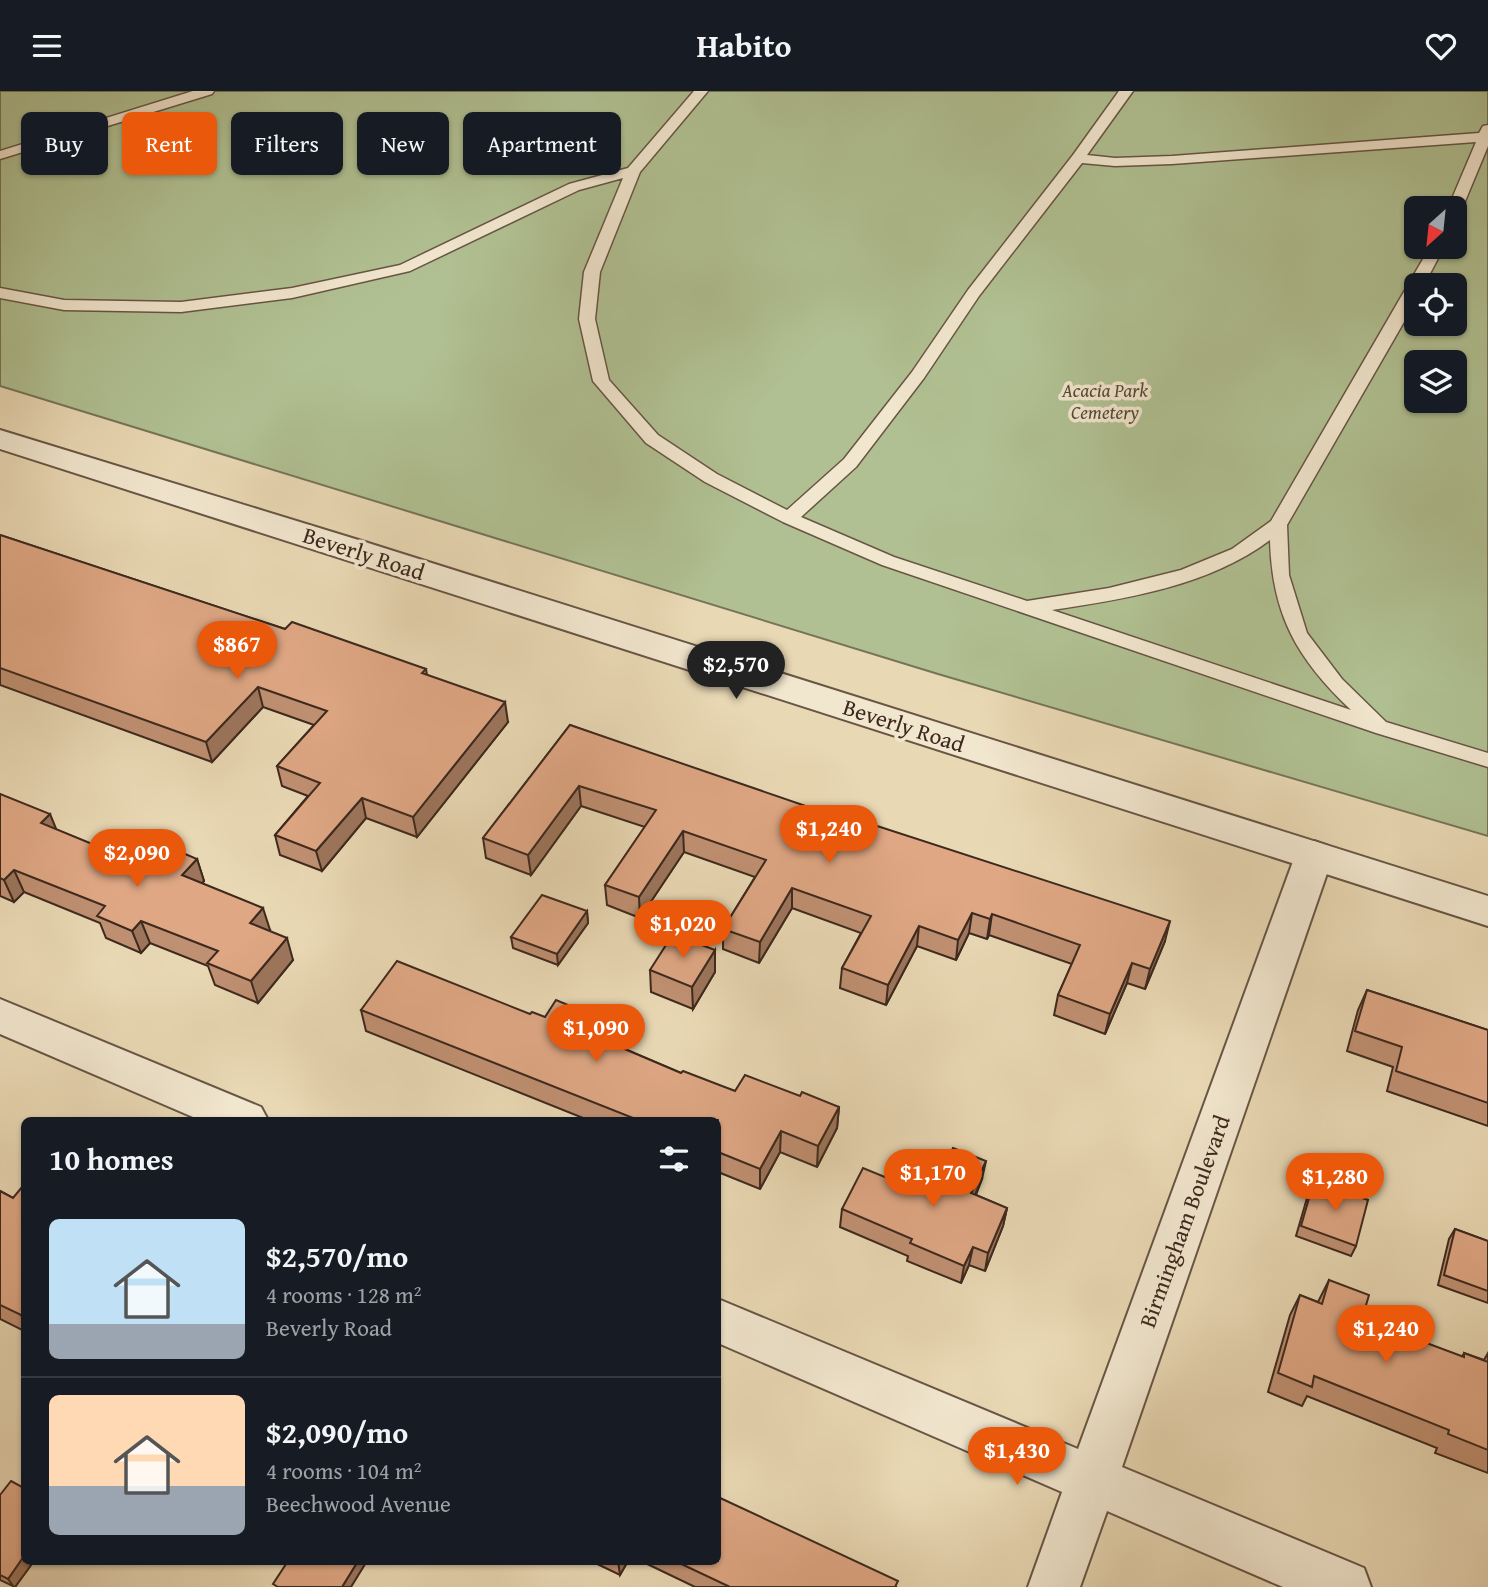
<!DOCTYPE html>
<html lang="en">
<head>
<meta charset="utf-8">
<style>
  :root { --surface:#171b24; --page:#20242c; --text:#f1f3f6; --muted:#9ea1a6; --line:#363941; --accent:#ea580c }
  body { margin:0; font-family:"Gentium Book Plus",serif; background:var(--page); color:var(--text); height:100vh; display:flex; flex-direction:column; font-size:26px; white-space:nowrap }
  * { box-sizing:border-box; margin:0 }
  p { font-size:23px; color:var(--muted) }
  .icon { flex:none; width:38px; height:38px; fill:none; stroke:currentColor; stroke-width:2; stroke-linecap:round; stroke-linejoin:round }
  .map { position:relative; flex:1; overflow:hidden }
  .side { position:absolute; left:21px; top:1026px; width:700px; height:448px; display:flex; flex-direction:column; background:var(--surface); border-radius:10px; box-shadow:0 2px 5px #0004 }
  .side>* { flex:none }
  .hud { position:absolute; left:21px; top:21px; width:700px; height:63px; display:flex; gap:14px }
  .needle { width:46px; rotate:207deg }
  .tools { position:absolute; left:1404px; top:105px; display:grid; gap:14px }
  .tools a { display:grid; place-items:center; width:63px; height:63px; border-radius:10px; background:var(--surface); box-shadow:0 2px 5px #0004; font-size:35px }
  .price { position:absolute; translate:-50% -60px; padding:0 16px; border-radius:24px; background:var(--accent); color:#fff; font-size:23px; line-height:46px; filter:drop-shadow(0 2px 4px #0008) }
  .price::after { content:''; position:absolute; left:50%; top:42px; width:21px; height:16px; margin-left:-10px; background:inherit; clip-path:polygon(0 0,100% 0,50% 100%) }
  .price.active { background:#222; color:#fff }
  ul { padding:0; list-style:none }
  li { display:flex; align-items:center; gap:21px; height:175px; padding:0 28px }
  li+li { border-top:2px solid var(--line) }
  li span { display:grid; place-items:center; flex:none; width:196px; height:140px; border-radius:10px; color:#555 }
  li>.icon { margin-inline-start:auto }
  span .icon { width:84px; height:84px; fill:#fffc; stroke-width:1 }
  li b { font-size:30px }
  h2 { display:flex; justify-content:space-between; align-items:center; height:84px; padding:0 28px; font-size:30px }
  .chip { padding:0 24px; border-radius:10px; background:var(--surface); box-shadow:0 2px 5px #0004; font-size:24px; line-height:63px }
  .chip.active { background:var(--accent); color:#fff }
  header { display:flex; justify-content:space-between; align-items:center; height:91px; padding:0 28px; background:var(--surface); font-size:32px; font-weight:700 }
  .map>svg:first-child { display:block }
  .green { fill:#b0c092; stroke:#767458; stroke-width:2; fill-rule:evenodd }
  .lines { fill:none; stroke-linecap:round; stroke-linejoin:round }
  .service-casing { stroke:#685544; stroke-width:3 }
  .minor-casing { stroke:#685544; stroke-width:4 }
  .tertiary-casing { stroke:#685544; stroke-width:4 }
  .service { fill:#f1e6ce; fill-rule:evenodd }
  .minor { fill:#f1e6ce; fill-rule:evenodd }
  .tertiary { fill:#f1e6ce; fill-rule:evenodd }
  .wall { fill:#c09072; stroke:#3d291e; stroke-width:2 }
  .shaded-wall { fill:#9c755c; stroke:#3d291e; stroke-width:2 }
  .building { fill:#dfa784; stroke:#3d291e; stroke-width:2 }
  .labels { text-anchor:middle; dominant-baseline:central; stroke-width:7; stroke-linejoin:round; paint-order:stroke }
  .far-park-label { font-size:19px; font-style:italic; fill:#544735; stroke:#f1e6ce }
  .street-label { font-size:23px; fill:#3d291e; stroke:#f1e6ce }
</style>
</head>
<body>
<header><svg class="icon" aria-label="menu" viewBox="0 0 24 24"><path d="M4 6h16M4 12h16M4 18h16"/></svg>Habito<svg class="icon" aria-label="heart" viewBox="0 0 24 24"><path d="M12 20l-8-8c-3-5 5-10 8-4 3-6 11-1 8 4z"/></svg></header>
<div class="map">
<svg width="1488" height="1496" viewBox="0 0 1488 1496">
  <rect width="100%" height="100%" fill="#e9d8b4"/>
  <filter id="stains"><feTurbulence type="fractalNoise" baseFrequency=".00286" numOctaves="4"/><feColorMatrix values="0 0 0 0 .2 0 0 0 0 .09 0 0 0 0 .02 0 0 0 .5 -.17"/></filter>
  <radialGradient id="worn" r=".72"><stop offset=".6" stop-color="#630" stop-opacity="0"/><stop offset="1" stop-color="#630" stop-opacity=".3"/></radialGradient>
  <!-- green -->
  <path class="green" d="M 0,0 L 1488,0 L 1488,745 L 938,583 L 0,295 ZM 1416,117 L 1454,117 L 1454,156 L 1416,156 ZM 1416,194 L 1454,194 L 1454,233 L 1416,233 ZM 1416,271 L 1454,271 L 1454,310 L 1416,310 Z"/>
  <g class="lines">
    <defs>
      <g id="service">
        <path d="M 193,0 L 214,0 L 212,3 L 0,68 L 0,60 Z"/>
        <path d="M 694,0 L 708,0 L 640,81 L 600,181 L 595,228 L 609,289 L 658,344 L 717,383 L 787,419 L 844,368 L 912,281 L 968,199 L 1073,64 L 1119,0 L 1133,0 L 1087,64 L 1115,67 L 1172,65 L 1479,42 L 1483,35 L 1488,34 L 1488,55 L 1461,120 L 1454,124 L 1454,117 L 1448,117 L 1476,51 L 1172,73 L 1115,75 L 1082,72 L 979,205 L 924,287 L 856,376 L 801,426 L 894,466 L 1027,510 L 1109,497 L 1181,479 L 1232,458 L 1271,430 L 1430,156 L 1444,156 L 1424,194 L 1416,194 L 1416,210 L 1287,434 L 1289,484 L 1307,542 L 1342,588 L 1386,631 L 1488,662 L 1488,676 L 1376,642 L 882,474 L 783,431 L 705,391 L 646,352 L 593,290 L 579,228 L 584,181 L 623,87 L 579,99 L 410,180 L 292,207 L 181,221 L 64,219 L 0,207 L 0,197 L 64,209 L 181,211 L 292,197 L 400,174 L 569,93 L 628,77 ZM 1270,449 C 1272,524 1297,568 1351,619 L 1052,519 C 1125,508 1209,495 1270,449 Z"/>
      </g>
      <g id="minor">
        <path d="M 1314,750 L 1328,755 L 1333,765 L 1122,1376 L 1364,1477 L 1371,1496 L 1283,1496 L 1107,1420 L 1080,1496 L 1028,1496 L 1062,1401 L 718,1252 L 718,1208 L 1078,1358 L 1295,765 L 1300,755 Z"/>
        <path d="M 0,908 L 261,1016 L 268,1029 L 200,1029 L 0,943 Z"/>
      </g>
      <path id="tertiary" d="M 0,339 L 365,451 L 1488,805 L 1488,835 L 0,358 Z"/>
    </defs>
    <!-- service casing -->
    <use href="#service" class="service-casing"/>
    <!-- minor casing -->
    <use href="#minor" class="minor-casing"/>
    <!-- tertiary casing -->
    <use href="#tertiary" class="tertiary-casing"/>
    <!-- service -->
    <use href="#service" class="service"/>
    <!-- minor -->
    <use href="#minor" class="minor"/>
    <!-- tertiary -->
    <use href="#tertiary" class="tertiary"/>
  </g>
  <!-- wall -->
  <g class="wall">
    <path d="M 0,444 L 285,538 L 426,578 L 427,584 L 508,631 L 417,746 L 366,727 L 322,780 L 280,764 L 275,744 L 308,705 L 282,695 L 277,675 L 314,634 L 263,616 L 212,671 L 0,594 Z"/>
    <path d="M 570,634 L 1165,850 L 1145,898 L 1127,892 L 1105,943 L 1054,924 L 1058,904 L 1072,873 L 989,844 L 987,848 L 969,842 L 956,869 L 917,855 L 886,914 L 840,897 L 842,877 L 861,842 L 792,817 L 759,872 L 723,858 L 723,838 L 755,786 L 684,761 L 640,827 L 607,814 L 605,794 L 645,736 L 581,715 L 531,784 L 486,767 L 483,747 Z"/>
    <path d="M 0,703 L 57,739 L 143,774 L 197,768 L 204,790 L 202,792 L 270,839 L 269,840 L 293,869 L 258,912 L 215,894 L 208,875 L 150,852 L 141,862 L 106,847 L 100,832 L 24,801 L 14,811 L 0,805 Z"/>
    <path d="M 587,820 L 588,832 L 558,874 L 513,857 L 511,846 Z"/>
    <path d="M 715,859 L 715,881 L 693,918 L 651,901 L 650,879 Z"/>
    <path d="M 1367,899 L 1488,939 L 1488,1035 L 1387,1000 L 1393,976 L 1347,960 L 1358,919 Z"/>
    <path d="M 361,919 L 530,923 L 613,953 L 681,982 L 735,1000 L 800,1005 L 839,1016 L 837,1037 L 817,1076 L 780,1061 L 760,1098 L 718,1081 L 718,1029 L 588,1029 L 366,940 Z"/>
    <path d="M 982,1088 L 976,1104 L 1007,1117 L 1003,1135 L 985,1180 L 969,1174 L 961,1192 L 907,1170 L 908,1165 L 840,1136 L 842,1118 L 931,1105 Z"/>
    <path d="M 1314,1090 L 1356,1155 L 1351,1165 L 1296,1145 L 1309,1100 Z"/>
    <path d="M 24,1098 L 24,1240 L 0,1228 L 0,1100 L 13,1107 Z"/>
    <path d="M 1455,1138 L 1488,1150 L 1488,1212 L 1438,1194 L 1449,1148 Z"/>
    <path d="M 1329,1189 L 1362,1228 L 1462,1266 L 1464,1262 L 1484,1269 L 1488,1262 L 1488,1382 L 1435,1362 L 1437,1357 L 1307,1305 L 1302,1315 L 1268,1301 L 1290,1224 L 1300,1204 L 1318,1211 Z"/>
    <path d="M 0,1404 L 34,1470 L 15,1496 L 0,1489 Z"/>
    <path d="M 591,1470 L 628,1470 L 620,1484 Z"/>
    <path d="M 641,1470 L 718,1470 L 897,1496 L 695,1496 Z"/>
  </g>
  <!-- shaded-wall -->
  <g class="shaded-wall">
    <path d="M 258,596 L 263,616 L 212,671 L 206,651 Z"/>
    <path d="M 505,611 L 508,631 L 417,746 L 413,726 Z"/>
    <path d="M 579,695 L 581,715 L 531,784 L 528,764 Z"/>
    <path d="M 362,707 L 366,727 L 322,780 L 316,760 Z"/>
    <path d="M 50,723 L 59,745 L 41,732 Z"/>
    <path d="M 683,740 L 684,761 L 640,827 L 639,806 Z"/>
    <path d="M 197,768 L 204,790 L 190,807 L 182,784 Z"/>
    <path d="M 14,779 L 24,801 L 14,811 L 4,789 Z"/>
    <path d="M 792,797 L 792,817 L 759,872 L 760,851 Z"/>
    <path d="M 263,817 L 270,839 L 257,854 L 250,832 Z"/>
    <path d="M 587,820 L 588,832 L 558,874 L 557,863 Z"/>
    <path d="M 972,822 L 969,842 L 956,869 L 958,849 Z"/>
    <path d="M 992,823 L 989,844 L 987,848 L 990,828 Z"/>
    <path d="M 141,830 L 150,852 L 141,862 L 132,840 Z"/>
    <path d="M 1170,830 L 1165,850 L 1145,898 L 1150,878 Z"/>
    <path d="M 919,835 L 917,855 L 886,914 L 888,894 Z"/>
    <path d="M 287,847 L 293,869 L 258,912 L 251,890 Z"/>
    <path d="M 715,859 L 715,881 L 693,918 L 692,896 Z"/>
    <path d="M 1132,872 L 1127,892 L 1105,943 L 1110,923 Z"/>
    <path d="M 611,932 L 613,953 L 601,948 Z"/>
    <path d="M 839,1016 L 837,1037 L 817,1076 L 818,1055 Z"/>
    <path d="M 781,1040 L 780,1061 L 760,1098 L 760,1078 Z"/>
    <path d="M 986,1070 L 982,1088 L 968,1120 L 971,1102 Z"/>
    <path d="M 1007,1117 L 1003,1135 L 985,1180 L 988,1162 Z"/>
    <path d="M 973,1156 L 969,1174 L 961,1192 L 964,1175 Z"/>
    <path d="M 24,1220 L 24,1231 L 21,1224 Z"/>
    <path d="M 24,1465 L 24,1470 L 34,1470 L 15,1496 L 14,1496 L 8,1488 Z"/>
    <path d="M 358,1470 L 367,1470 L 351,1496 L 342,1496 Z"/>
    <path d="M 618,1470 L 628,1470 L 620,1484 Z"/>
  </g>
  <!-- building -->
  <g class="building">
    <path d="M 0,444 L 285,538 L 292,531 L 426,578 L 422,582 L 505,611 L 413,726 L 362,707 L 316,760 L 275,744 L 320,692 L 277,675 L 327,620 L 258,596 L 206,651 L 0,577 Z"/>
    <path d="M 570,634 L 829,723 L 831,720 L 1170,830 L 1150,878 L 1132,872 L 1110,923 L 1058,904 L 1080,854 L 992,823 L 990,828 L 972,822 L 958,849 L 919,835 L 888,894 L 842,877 L 871,825 L 792,797 L 760,851 L 723,838 L 766,769 L 683,740 L 639,806 L 605,794 L 656,719 L 579,695 L 528,764 L 483,747 Z"/>
    <path d="M 0,703 L 50,723 L 41,732 L 143,774 L 162,753 L 197,768 L 182,784 L 263,817 L 250,832 L 287,847 L 251,890 L 207,872 L 218,860 L 141,830 L 132,840 L 97,825 L 105,815 L 14,779 L 4,789 L 0,787 Z"/>
    <path d="M 542,804 L 587,820 L 557,863 L 511,846 Z"/>
    <path d="M 673,843 L 715,859 L 692,896 L 650,879 Z"/>
    <path d="M 397,870 L 530,923 L 532,921 L 545,926 L 556,909 L 611,932 L 601,948 L 681,982 L 683,980 L 735,1000 L 745,984 L 800,1005 L 802,1001 L 839,1016 L 818,1055 L 781,1040 L 760,1078 L 718,1061 L 718,1029 L 638,1029 L 361,919 Z"/>
    <path d="M 1367,899 L 1488,939 L 1488,1012 L 1396,980 L 1402,956 L 1355,940 Z"/>
    <path d="M 953,1057 L 986,1070 L 971,1102 L 1007,1117 L 988,1162 L 973,1156 L 964,1175 L 910,1152 L 912,1148 L 842,1118 L 863,1077 L 931,1105 Z"/>
    <path d="M 1314,1090 L 1368,1109 L 1356,1155 L 1301,1135 Z"/>
    <path d="M 22,1096 L 24,1098 L 24,1220 L 21,1224 L 0,1214 L 0,1100 L 13,1107 Z"/>
    <path d="M 1455,1138 L 1488,1150 L 1488,1200 L 1444,1184 Z"/>
    <path d="M 1329,1189 L 1369,1204 L 1362,1228 L 1464,1266 L 1464,1262 L 1488,1271 L 1488,1359 L 1448,1343 L 1449,1339 L 1314,1285 L 1312,1296 L 1278,1282 L 1300,1204 L 1322,1213 Z"/>
    <path d="M 11,1390 L 24,1397 L 24,1465 L 8,1488 L 0,1484 L 0,1404 Z"/>
    <path d="M 718,1406 L 898,1490 L 895,1496 L 730,1496 L 675,1470 L 718,1470 Z"/>
    <path d="M 288,1470 L 358,1470 L 342,1496 L 278,1496 L 273,1493 Z"/>
  </g>
  <g class="labels">
    <!-- far-park labels -->
    <g class="far-park-label">
      <text x="1105" y="299">Acacia Park<tspan x="1105" dy="22">Cemetery</tspan></text>
    </g>
    <!-- street labels -->
    <g class="street-label">
      <text transform="translate(364 462) rotate(18)">Beverly Road</text>
      <text transform="translate(904 634) rotate(18)">Beverly Road</text>
      <text transform="translate(1184 1130) rotate(-70)">Birmingham Boulevard</text>
    </g>
  </g>
  <rect width="100%" height="100%" filter="url(#stains)"/>
  <rect width="100%" height="100%" fill="url(#worn)"/>
</svg>
<div class="tools">
<a><svg class="needle" viewBox="-14 -14 28 28"><path d="M0-13l5 13h-10z" fill="#e53935"/><path d="M0 13l5-13h-10z" fill="#9ea1a6"/></svg></a>
<a><svg class="icon" aria-label="locate" viewBox="0 0 24 24"><circle cx="12" cy="12" r="6"/><path d="M12 2v4M12 18v4M2 12h4M18 12h4"/></svg></a>
<a><svg class="icon" aria-label="layers" viewBox="0 0 24 24"><path d="M12 4l9 5-9 5-9-5zM3 14l9 5 9-5"/></svg></a>
</div>
<b class="price" style="left:237px;top:590px">$867</b>
<b class="price active" style="left:736px;top:610px">$2,570</b>
<b class="price" style="left:829px;top:774px">$1,240</b>
<b class="price" style="left:137px;top:798px">$2,090</b>
<b class="price" style="left:683px;top:869px">$1,020</b>
<b class="price" style="left:596px;top:973px">$1,090</b>
<b class="price" style="left:933px;top:1118px">$1,170</b>
<b class="price" style="left:1335px;top:1122px">$1,280</b>
<b class="price" style="left:1386px;top:1274px">$1,240</b>
<b class="price" style="left:1017px;top:1396px">$1,430</b>
<div class="hud">
<a class="chip">Buy</a>
<a class="chip active">Rent</a>
<a class="chip">Filters</a>
<a class="chip">New</a>
<a class="chip">Apartment</a>
</div>
<section class="side">
<h2>10 homes<svg class="icon" aria-label="filters" viewBox="0 0 24 24"><path d="M4 7h16M4 17h16"/><circle cx="9" cy="7" r="2"/><circle cx="15" cy="17" r="2"/></svg></h2>
<ul>
<li><span style="background:linear-gradient(#bfe0f5 75%,#9aa5b1 0)"><svg class="icon" aria-label="home" viewBox="0 0 24 24"><path d="M3 11l9-7 9 7M6 9v11h12V9"/></svg></span><div><b>$2,570/mo</b><p>4 rooms · 128 m²</p><p>Beverly Road</p></div></li>
<li><span style="background:linear-gradient(#ffd9b3 65%,#9aa5b1 0)"><svg class="icon" aria-label="home" viewBox="0 0 24 24"><path d="M3 11l9-7 9 7M6 9v11h12V9"/></svg></span><div><b>$2,090/mo</b><p>4 rooms · 104 m²</p><p>Beechwood Avenue</p></div></li>
</ul>
</section>
</div>
</body>
</html>
